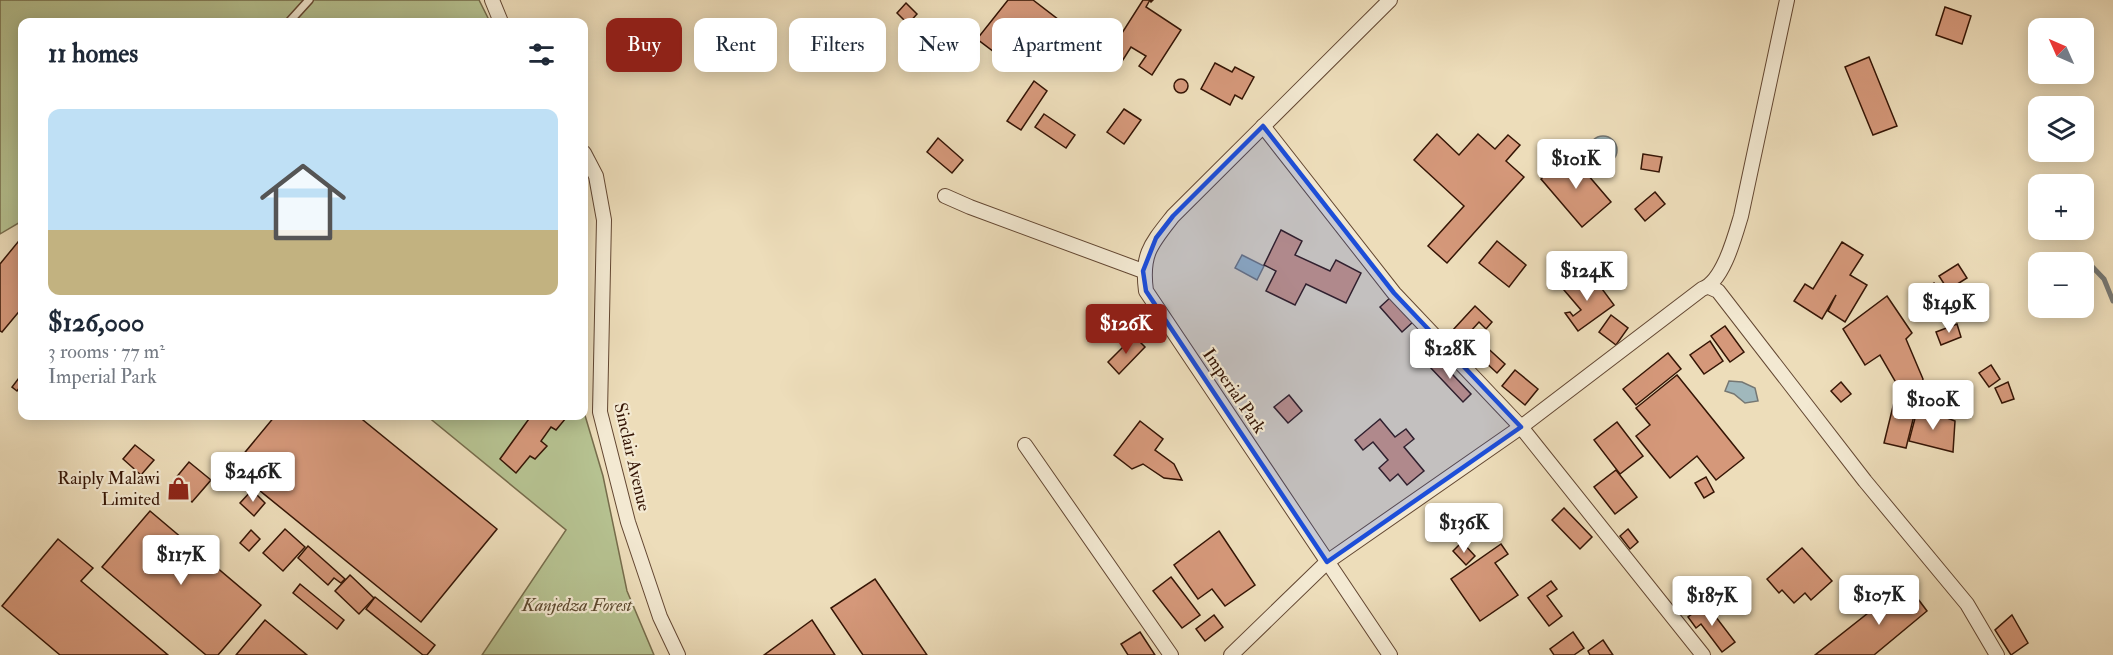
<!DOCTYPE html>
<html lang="en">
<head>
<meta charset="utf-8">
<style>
  :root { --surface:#fff; --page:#f2f2f3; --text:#1f2937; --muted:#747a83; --line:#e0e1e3; --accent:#8f2418 }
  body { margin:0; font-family:"IM FELL Double Pica",serif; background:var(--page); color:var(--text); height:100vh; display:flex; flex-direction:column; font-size:22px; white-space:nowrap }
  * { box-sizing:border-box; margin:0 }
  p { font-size:20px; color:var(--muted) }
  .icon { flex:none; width:33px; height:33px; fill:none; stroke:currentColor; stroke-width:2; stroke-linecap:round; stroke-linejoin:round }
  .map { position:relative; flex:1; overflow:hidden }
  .drawer { position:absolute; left:18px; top:18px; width:570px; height:402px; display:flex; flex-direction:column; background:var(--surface); border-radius:12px; box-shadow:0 3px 15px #0003 }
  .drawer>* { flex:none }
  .banner { position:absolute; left:606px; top:18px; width:570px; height:54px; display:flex; gap:12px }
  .needle { width:39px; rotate:315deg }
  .controls { position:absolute; left:2028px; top:18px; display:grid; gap:12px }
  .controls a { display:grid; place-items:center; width:66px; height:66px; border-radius:12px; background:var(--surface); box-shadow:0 3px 15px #0003; font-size:30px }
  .price { position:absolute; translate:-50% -51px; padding:0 14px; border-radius:6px; background:#fff; color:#222; font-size:20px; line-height:39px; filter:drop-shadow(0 2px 3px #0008) }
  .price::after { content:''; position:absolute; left:50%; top:36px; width:18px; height:14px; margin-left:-9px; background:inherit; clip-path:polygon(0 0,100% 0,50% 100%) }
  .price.active { background:var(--accent); color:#fff }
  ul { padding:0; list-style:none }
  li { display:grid; align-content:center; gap:12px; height:318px; padding:0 30px }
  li+li { border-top:2px solid var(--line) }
  li span { display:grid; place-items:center; height:186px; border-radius:12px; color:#555 }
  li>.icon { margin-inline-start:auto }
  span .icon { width:108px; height:108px; fill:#fffc; stroke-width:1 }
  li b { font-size:26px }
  h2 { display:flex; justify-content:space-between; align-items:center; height:72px; padding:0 30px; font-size:26px }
  .pill { padding:0 21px; border-radius:12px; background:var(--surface); box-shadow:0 3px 15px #0003; font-size:21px; line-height:54px }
  .pill.active { background:var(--accent); color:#fff }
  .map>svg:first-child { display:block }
  .green { fill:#b6c291; stroke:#766c4b; stroke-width:1.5 }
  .water { fill:#a0b8bc; stroke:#757773; stroke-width:1.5 }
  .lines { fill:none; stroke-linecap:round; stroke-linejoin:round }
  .stream { stroke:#757773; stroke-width:5 }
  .building { fill:#d5987a; stroke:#351505; stroke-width:1.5 }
  .lane-casing { stroke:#634732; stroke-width:10 }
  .street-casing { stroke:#634732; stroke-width:16 }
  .lane { stroke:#f3e9d2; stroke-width:7 }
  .street { stroke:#f3e9d2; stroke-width:14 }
  .marked { fill:#1d4ed8; fill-opacity:0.2; stroke:#1d4ed8; stroke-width:4.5; stroke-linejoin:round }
  .labels { text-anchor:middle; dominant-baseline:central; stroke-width:4.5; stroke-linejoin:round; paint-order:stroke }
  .street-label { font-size:18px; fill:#351505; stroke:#f3e9d2 }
  .poi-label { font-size:18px; fill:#351505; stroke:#f3e9d2; text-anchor:end }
  .park-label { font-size:18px; font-style:italic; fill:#5c492f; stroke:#f3e9d2 }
</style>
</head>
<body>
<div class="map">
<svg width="2113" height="655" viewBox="0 0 2113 655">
  <rect width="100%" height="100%" fill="#edddba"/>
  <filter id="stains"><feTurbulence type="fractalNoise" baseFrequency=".00333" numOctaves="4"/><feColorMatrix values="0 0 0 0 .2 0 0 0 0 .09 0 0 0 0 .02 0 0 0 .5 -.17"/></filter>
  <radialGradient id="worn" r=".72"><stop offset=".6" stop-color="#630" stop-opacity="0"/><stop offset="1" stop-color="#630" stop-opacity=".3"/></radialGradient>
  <!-- green -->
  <g class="green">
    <path d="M 0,0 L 479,0 L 490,22 L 22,22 L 22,221 L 0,234 Z"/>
    <path d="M 584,412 L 603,476 L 627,591 L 654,655 L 482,655 L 566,530 L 427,416 L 584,416 Z"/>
  </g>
  <!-- water -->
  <g class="water">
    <circle cx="1603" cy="150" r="14"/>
    <path d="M 1242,255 L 1264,266 L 1257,280 L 1235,268 Z"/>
    <path d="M 1729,381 L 1742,382 L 1755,388 L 1758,401 L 1745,403 L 1734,394 L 1725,391 Z"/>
  </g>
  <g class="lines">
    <!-- stream -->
    <path class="stream" d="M 2083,257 L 2104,279 L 2113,301"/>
  </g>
  <!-- building -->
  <g class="building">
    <path d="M 1008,0 L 1033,0 L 1072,30 L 1060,45 L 1049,37 L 1031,61 L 1011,46 L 1002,58 L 977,39 Z"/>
    <path d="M 1143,0 L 1153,0 L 1151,2 L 1150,0 L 1146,7 L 1181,30 L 1152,75 L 1139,66 L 1146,56 L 1131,47 L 1121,63 L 1108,55 Z"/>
    <path d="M 906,3 L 917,14 L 908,24 L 897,13 Z"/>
    <path d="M 1945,7 L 1971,16 L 1962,44 L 1936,35 Z"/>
    <path d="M 1869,57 L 1897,126 L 1873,135 L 1845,67 Z"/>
    <path d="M 1215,63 L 1232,72 L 1235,67 L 1254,77 L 1242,99 L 1235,95 L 1230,105 L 1201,89 Z"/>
    <circle cx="1181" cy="86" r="7"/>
    <path d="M 1034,81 L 1047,91 L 1021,130 L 1007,121 Z"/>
    <path d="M 1124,109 L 1141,120 L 1124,144 L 1107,132 Z"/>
    <path d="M 1044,114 L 1075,135 L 1066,148 L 1035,127 Z"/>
    <path d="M 1437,134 L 1459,155 L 1478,134 L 1495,149 L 1508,135 L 1520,145 L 1506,161 L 1524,177 L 1447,263 L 1428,246 L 1464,206 L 1414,160 Z"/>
    <path d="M 938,138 L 963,160 L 952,173 L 927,152 Z"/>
    <path d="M 1570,154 L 1611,202 L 1582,227 L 1541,179 Z"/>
    <path d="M 1643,154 L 1662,157 L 1659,172 L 1641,169 Z"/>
    <path d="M 1655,192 L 1665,204 L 1645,221 L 1635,209 Z"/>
    <path d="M 1281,230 L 1302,241 L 1295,255 L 1330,271 L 1336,260 L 1361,273 L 1346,303 L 1306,284 L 1295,305 L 1266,291 L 1276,271 L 1264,265 Z"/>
    <path d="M 22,237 L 22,308 L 2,332 L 0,331 L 0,264 Z"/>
    <path d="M 1497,241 L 1526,265 L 1509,287 L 1479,263 Z"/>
    <path d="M 1842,242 L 1863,255 L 1850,275 L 1867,285 L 1845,322 L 1828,311 L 1836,295 L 1822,319 L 1794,301 L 1805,284 L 1813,289 Z"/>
    <path d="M 1958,264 L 1967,278 L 1948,290 L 1939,276 Z"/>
    <path d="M 1580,275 L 1589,285 L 1594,278 L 1614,305 L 1578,331 L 1565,313 L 1570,312 L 1573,316 L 1581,310 L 1564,290 Z"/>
    <path d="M 1934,283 L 1941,294 L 1932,299 L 1925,289 Z"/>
    <path d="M 1970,291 L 1975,299 L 1956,312 L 1950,303 Z"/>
    <path d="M 1392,296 L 1414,321 L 1402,332 L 1380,307 Z"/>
    <path d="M 1887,296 L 1912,333 L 1906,339 L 1923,379 L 1906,448 L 1884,443 L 1898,386 L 1880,355 L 1865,365 L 1843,329 Z"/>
    <path d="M 1475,306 L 1492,322 L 1486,329 L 1479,322 L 1470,332 L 1505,364 L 1497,373 L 1452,331 Z"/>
    <path d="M 1611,315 L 1628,328 L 1616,345 L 1599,332 Z"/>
    <path d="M 1957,324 L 1961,337 L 1941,345 L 1936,332 Z"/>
    <path d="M 1725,326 L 1744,352 L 1730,362 L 1711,336 Z"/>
    <path d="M 1134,336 L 1145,347 L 1119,374 L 1108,362 Z"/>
    <path d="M 1710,341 L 1723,361 L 1704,374 L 1690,355 Z"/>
    <path d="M 1668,353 L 1681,369 L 1636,405 L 1623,389 Z"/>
    <path d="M 1437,358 L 1471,394 L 1463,402 L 1429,366 Z"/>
    <path d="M 1991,365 L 2000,379 L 1989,387 L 1979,373 Z"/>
    <path d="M 1515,370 L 1538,389 L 1525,405 L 1502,386 Z"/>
    <path d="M 22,374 L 22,384 L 17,391 L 12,387 Z"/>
    <path d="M 1677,375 L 1744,458 L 1716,480 L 1697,456 L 1670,478 L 1636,436 L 1650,425 L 1636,408 Z"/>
    <path d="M 1841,382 L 1851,394 L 1841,402 L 1831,391 Z"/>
    <path d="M 2008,382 L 2014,399 L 2002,403 L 1995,388 Z"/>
    <path d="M 1289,395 L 1302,411 L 1288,423 L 1274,407 Z"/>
    <path d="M 1918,407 L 1955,421 L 1953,452 L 1909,441 Z"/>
    <path d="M 275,416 L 358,416 L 497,529 L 421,622 L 232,468 Z"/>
    <path d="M 531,416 L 563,416 L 566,418 L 556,430 L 551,427 L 541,441 L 547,446 L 535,459 L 530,456 L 516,473 L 500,459 Z"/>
    <path d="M 1380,419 L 1395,437 L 1406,429 L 1414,439 L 1404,447 L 1424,471 L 1407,485 L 1398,474 L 1390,481 L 1379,468 L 1388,460 L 1373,442 L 1363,450 L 1355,440 Z"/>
    <path d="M 1140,421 L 1163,439 L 1155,450 L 1174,464 L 1182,480 L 1164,478 L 1143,464 L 1132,469 L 1114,455 Z"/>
    <path d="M 1617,422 L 1643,456 L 1620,474 L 1594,440 Z"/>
    <path d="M 135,445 L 154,460 L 141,475 L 123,459 Z"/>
    <path d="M 189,462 L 211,480 L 192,502 L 170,485 Z"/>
    <path d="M 1616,470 L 1637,497 L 1615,514 L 1594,487 Z"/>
    <path d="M 1706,477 L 1714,492 L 1704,498 L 1695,483 Z"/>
    <path d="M 252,490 L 265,503 L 254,516 L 240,503 Z"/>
    <path d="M 1564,508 L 1592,537 L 1580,549 L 1552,520 Z"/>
    <path d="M 150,511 L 261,605 L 218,655 L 206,655 L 102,567 Z"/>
    <path d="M 285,529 L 305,547 L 283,571 L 263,553 Z"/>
    <path d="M 1628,529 L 1638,542 L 1630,549 L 1620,536 Z"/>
    <path d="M 251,530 L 260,539 L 249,551 L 240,543 Z"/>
    <path d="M 1219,531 L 1255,585 L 1225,606 L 1212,589 L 1198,599 L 1174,565 Z"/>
    <path d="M 58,539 L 93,568 L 81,581 L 168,655 L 60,655 L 2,606 Z"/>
    <path d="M 1462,542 L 1475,556 L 1466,565 L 1453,551 Z"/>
    <path d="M 1501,544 L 1508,554 L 1495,563 L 1518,595 L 1480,621 L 1451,579 Z"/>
    <path d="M 308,546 L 345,579 L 341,583 L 334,578 L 328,585 L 298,558 Z"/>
    <path d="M 1802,548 L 1832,581 L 1811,600 L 1805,593 L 1794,603 L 1782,590 L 1779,593 L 1767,579 Z"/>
    <path d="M 350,575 L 374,598 L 359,614 L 335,591 Z"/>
    <path d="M 1171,577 L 1200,615 L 1182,628 L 1153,591 Z"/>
    <path d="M 875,579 L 927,655 L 863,655 L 831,608 Z"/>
    <path d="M 1551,581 L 1557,589 L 1547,596 L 1562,616 L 1549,626 L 1528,598 Z"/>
    <path d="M 1906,583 L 1927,611 L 1874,655 L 1815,655 Z"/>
    <path d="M 300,584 L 344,620 L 337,629 L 293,593 Z"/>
    <path d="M 1727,593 L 1733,602 L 1721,611 L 1715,602 Z"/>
    <path d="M 375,597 L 435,645 L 427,655 L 423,655 L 366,609 Z"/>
    <path d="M 1706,604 L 1735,642 L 1722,652 L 1701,624 L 1696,628 L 1688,617 Z"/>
    <path d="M 1214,615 L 1223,627 L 1205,641 L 1196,629 Z"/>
    <path d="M 2012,615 L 2028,643 L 2011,655 L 1995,630 Z"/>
    <path d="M 265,620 L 307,655 L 236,655 Z"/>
    <path d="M 812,620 L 835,655 L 764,655 Z"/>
    <path d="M 1140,632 L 1155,655 L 1128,655 L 1121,644 Z"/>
    <path d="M 1573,632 L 1584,648 L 1574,655 L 1554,655 L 1550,649 Z"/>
    <path d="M 1603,640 L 1613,655 L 1590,655 L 1588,651 Z"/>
  </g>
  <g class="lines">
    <defs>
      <path id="lane" d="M 289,22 L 309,0"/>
      <g id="street">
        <path d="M 492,0 L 501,22"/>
        <path d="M 1390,0 L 1173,216 C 1151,244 1141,254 1146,291 L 1390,655"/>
        <path d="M 1263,126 L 1394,293 L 1521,427 L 1703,655"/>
        <path d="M 584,153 L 596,176 L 604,220 L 600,412 L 628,522 L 660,617 L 678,655"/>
        <path d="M 945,196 L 970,207 L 1143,271"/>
        <path d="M 1709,287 L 1718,291 L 1865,481 L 1967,604 L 1997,655"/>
        <path d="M 1025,445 L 1171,655"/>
        <path d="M 1231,655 L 1327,562 L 1521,427 L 1702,289 C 1723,282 1735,236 1741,216 L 1787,0"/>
      </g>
    </defs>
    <!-- lane casing -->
    <use href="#lane" class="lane-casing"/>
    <!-- street casing -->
    <use href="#street" class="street-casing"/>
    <!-- lane -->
    <use href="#lane" class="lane"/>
    <!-- street -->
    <use href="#street" class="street"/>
  </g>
  <!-- marked area -->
  <path class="marked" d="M 1263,126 L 1394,293 L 1521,427 L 1327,562 L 1146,291 L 1143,271 L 1156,238 L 1173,216 Z"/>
  <!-- icons -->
  <defs>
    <symbol id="shop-bare" viewBox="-9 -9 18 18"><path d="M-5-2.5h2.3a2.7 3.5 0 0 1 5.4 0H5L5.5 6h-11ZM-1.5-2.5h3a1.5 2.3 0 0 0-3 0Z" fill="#8f2418" stroke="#f3e9d2" stroke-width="2.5" paint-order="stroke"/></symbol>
  </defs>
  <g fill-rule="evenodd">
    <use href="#shop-bare" x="162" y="472" width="33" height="33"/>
  </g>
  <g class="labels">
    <!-- street labels -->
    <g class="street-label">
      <text transform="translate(1234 391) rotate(56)">Imperial Park</text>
      <text transform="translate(632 457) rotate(77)">Sinclair Avenue</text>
    </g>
    <!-- poi labels -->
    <g class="poi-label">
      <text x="160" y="478">Raiply Malawi<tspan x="160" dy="21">Limited</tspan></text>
    </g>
    <!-- park labels -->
    <g class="park-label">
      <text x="577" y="605">Kanjedza Forest</text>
    </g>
  </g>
  <rect width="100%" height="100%" filter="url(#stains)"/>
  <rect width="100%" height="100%" fill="url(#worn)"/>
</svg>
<div class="controls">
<a><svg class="needle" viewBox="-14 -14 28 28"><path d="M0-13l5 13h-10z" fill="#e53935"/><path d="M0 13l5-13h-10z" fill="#747a83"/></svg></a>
<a><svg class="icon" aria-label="layers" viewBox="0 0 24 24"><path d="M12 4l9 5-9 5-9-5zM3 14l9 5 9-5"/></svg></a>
<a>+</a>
<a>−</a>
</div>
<b class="price" style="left:1576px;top:190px">$101K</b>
<b class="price" style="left:1587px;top:302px">$124K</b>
<b class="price" style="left:1949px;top:334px">$149K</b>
<b class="price active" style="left:1126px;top:355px">$126K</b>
<b class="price" style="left:1450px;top:380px">$128K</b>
<b class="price" style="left:1933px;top:431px">$100K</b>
<b class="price" style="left:253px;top:503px">$246K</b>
<b class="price" style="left:1464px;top:554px">$136K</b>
<b class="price" style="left:181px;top:586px">$117K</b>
<b class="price" style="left:1879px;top:626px">$107K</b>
<b class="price" style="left:1712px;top:627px">$187K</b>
<div class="banner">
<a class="pill active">Buy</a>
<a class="pill">Rent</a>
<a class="pill">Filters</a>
<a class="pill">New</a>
<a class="pill">Apartment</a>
</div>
<section class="drawer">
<h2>11 homes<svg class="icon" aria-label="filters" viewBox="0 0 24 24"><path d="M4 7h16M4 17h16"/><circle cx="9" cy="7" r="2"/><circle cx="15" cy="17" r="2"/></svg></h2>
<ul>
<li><span style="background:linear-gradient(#bfe0f5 65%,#c2b280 0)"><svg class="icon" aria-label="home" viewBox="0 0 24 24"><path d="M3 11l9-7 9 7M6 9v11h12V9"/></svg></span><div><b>$126,000</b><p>3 rooms · 77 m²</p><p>Imperial Park</p></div></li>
</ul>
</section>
</div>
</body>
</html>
